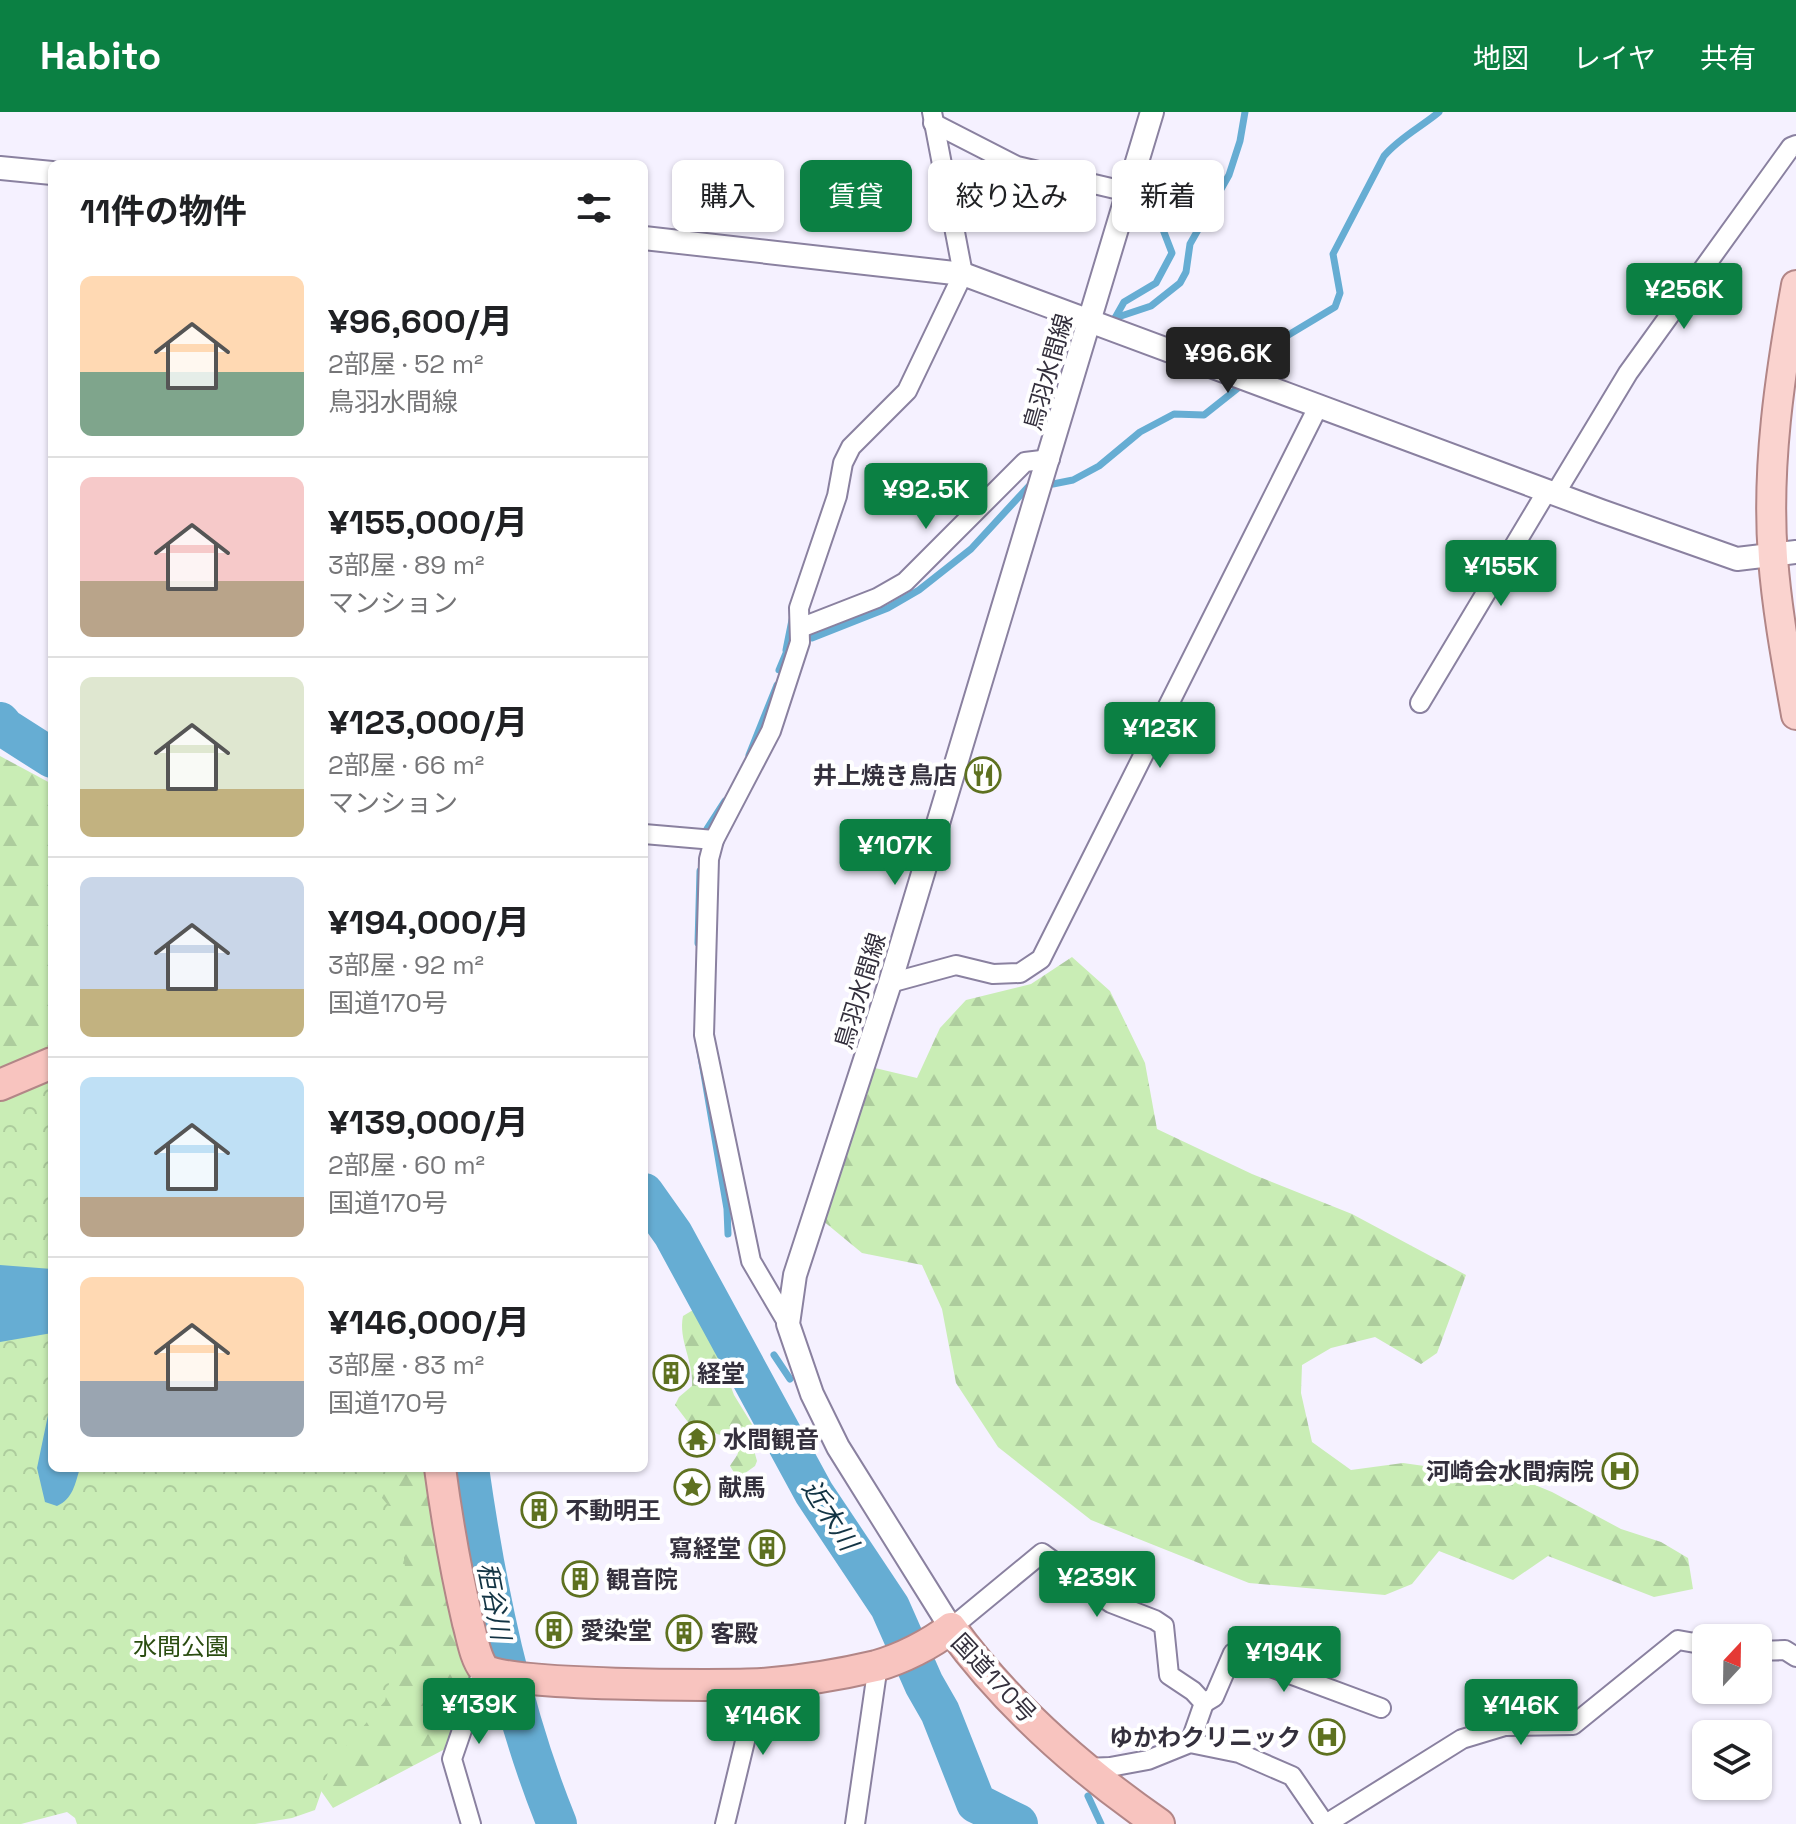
<!DOCTYPE html>
<html lang="ja">
<head>
<meta charset="utf-8">
<style>
  :root { --surface:#fff; --page:#f2f2f2; --text:#202124; --muted:#757577; --line:#e0e0e0; --accent:#0b8043 }
  body { margin:0; font-family:"Space Grotesk","Noto Sans JP",sans-serif; background:var(--page); color:var(--text); height:100vh; display:flex; flex-direction:column; font-size:30px; white-space:nowrap }
  * { box-sizing:border-box; margin:0 }
  p { font-size:26px; color:var(--muted) }
  .icon { flex:none; width:44px; height:44px; fill:none; stroke:currentColor; stroke-width:2; stroke-linecap:round; stroke-linejoin:round }
  .map { position:relative; flex:1; overflow:hidden }
  .side { position:absolute; left:48px; top:48px; width:600px; height:1312px; display:flex; flex-direction:column; background:var(--surface); border-radius:12px; box-shadow:0 2px 6px #0004 }
  .side>* { flex:none }
  .hud { position:absolute; left:672px; top:48px; width:760px; height:72px; display:flex; gap:16px }
  .needle { width:52px; rotate:22deg }
  .tools { position:absolute; left:1692px; top:1512px; display:grid; gap:16px }
  .tools a { display:grid; place-items:center; width:80px; height:80px; border-radius:12px; background:var(--surface); box-shadow:0 2px 6px #0004; font-size:40px }
  .price { position:absolute; translate:-50% -68px; padding:0 18px; border-radius:8px; background:var(--accent); color:#fff; font-size:26px; line-height:52px; filter:drop-shadow(0 2px 4px #0008) }
  .price::after { content:''; position:absolute; left:50%; top:48px; width:24px; height:18px; margin-left:-12px; background:inherit; clip-path:polygon(0 0,100% 0,50% 100%) }
  .price.current { background:#222; color:#fff }
  ul { padding:0; list-style:none }
  li { display:flex; align-items:center; gap:24px; height:200px; padding:0 32px }
  li+li { border-top:2px solid var(--line) }
  li span { display:grid; place-items:center; flex:none; width:224px; height:160px; border-radius:12px; color:#555 }
  li>.icon { margin-inline-start:auto }
  span .icon { width:96px; height:96px; fill:#fffc; stroke-width:1 }
  li b { font-size:34px }
  h2 { display:flex; justify-content:space-between; align-items:center; height:96px; padding:0 32px; font-size:34px }
  .pill { padding:0 28px; border-radius:12px; background:var(--surface); box-shadow:0 2px 6px #0004; font-size:28px; line-height:72px }
  .pill.current { background:var(--accent); color:#fff }
  header { display:flex; align-items:center; gap:48px; box-sizing:border-box; height:112px; padding:0 40px; background:var(--accent); color:#fff }
  header strong { font-size:38px }
  nav { display:flex; gap:44px; margin-inline-start:auto; font-size:28px }
  .map>svg:first-child { display:block }
  .forest { fill:url(#forest-firs) }
  .park { fill:url(#park-crowns) }
  .water { fill:#66add3 }
  .lines { fill:none; stroke-linecap:round; stroke-linejoin:round }
  .stream { stroke:#66add3; stroke-width:7 }
  .river { stroke:#66add3; stroke-width:40 }
  .minor-casing { stroke:#8a81a0; stroke-width:22 }
  .tertiary-casing { stroke:#8a81a0; stroke-width:26 }
  .primary-casing { stroke:#b28687; stroke-width:32 }
  .trunk-casing { stroke:#b28687; stroke-width:34 }
  .minor { stroke:#fff; stroke-width:18 }
  .tertiary { stroke:#fff; stroke-width:22 }
  .primary { stroke:#fad3cf; stroke-width:28 }
  .trunk { stroke:#f8c4bf; stroke-width:30 }
  .labels { text-anchor:middle; dominant-baseline:central; stroke-width:8; stroke-linejoin:round; paint-order:stroke }
  .street-label { font-size:24px; fill:#34303d; stroke:#fff }
  .poi-label { font-size:24px; font-weight:bold; fill:#34303d; stroke:#fff; text-anchor:start }
  .park-label { font-size:24px; fill:#2a4c10; stroke:#fff }
  .water-label { font-size:26px; font-style:italic; fill:#133444; stroke:#fff }
</style>
</head>
<body>
<header>
<strong>Habito</strong>
<nav><a>地図</a><a>レイヤ</a><a>共有</a></nav>
</header>
<div class="map">
<svg width="1796" height="1712" viewBox="0 0 1796 1712">
  <defs>
    <pattern id="forest-firs" width="22" height="20" patternUnits="userSpaceOnUse" patternTransform="scale(2)"><rect width="22" height="20" fill="#c9edb5"/><path d="M5 1l3.5 6h-7zM16 11l3.5 6h-7z" fill="#adcc9d"/></pattern>
    <pattern id="park-crowns" width="20" height="18" patternUnits="userSpaceOnUse" patternTransform="scale(2)"><rect width="20" height="18" fill="#c9edb5"/><path d="M2 6a3 3 0 1 1 6 0M12 15a3 3 0 1 1 6 0" fill="none" stroke="#adcc9d"/></pattern>
  </defs>
  <rect width="100%" height="100%" fill="#f5f1ff"/>
  <!-- forest -->
  <g class="forest">
    <path d="M 0,644 L 52,672 L 52,1002 L 0,1016 Z"/>
    <path d="M 1072,845 L 1110,879 L 1145,951 L 1157,1017 L 1252,1062 L 1352,1102 L 1466,1163 L 1437,1241 L 1421,1252 L 1375,1225 L 1331,1236 L 1302,1253 L 1301,1281 L 1312,1330 L 1351,1358 L 1403,1351 L 1460,1359 L 1508,1362 L 1552,1380 L 1621,1417 L 1661,1430 L 1688,1446 L 1693,1477 L 1654,1485 L 1548,1444 L 1513,1468 L 1439,1439 L 1412,1472 L 1385,1483 L 1249,1471 L 1091,1408 L 998,1335 L 956,1271 L 942,1197 L 922,1153 L 862,1141 L 822,1108 L 875,956 L 917,966 L 940,916 L 966,888 L 1031,872 Z"/>
    <path d="M 693,1198 L 706,1209 L 734,1283 L 753,1314 L 752,1331 L 757,1349 L 755,1354 L 741,1364 L 735,1362 L 730,1354 C 740,1338 742,1343 729,1325 L 717,1322 L 713,1319 L 697,1322 L 675,1293 L 679,1285 L 692,1274 C 694,1250 678,1228 683,1204 Z"/>
    <path d="M 309,1356 L 426,1356 C 436,1425 442,1506 473,1569 L 445,1637 L 333,1696 L 298,1646 L 0,1525 Z"/>
  </g>
  <!-- park -->
  <path class="park" d="M 52,970 L 52,1356 L 387,1356 L 382,1386 L 399,1406 L 406,1463 L 399,1495 L 404,1507 L 385,1589 L 331,1652 L 315,1698 L 292,1706 L 255,1712 L 77,1712 L 75,1706 L 67,1700 L 21,1712 L 0,1712 L 0,992 Z"/>
  <!-- water -->
  <g class="water">
    <path d="M 0,1153 L 52,1157 L 52,1221 L 0,1230 Z"/>
    <path d="M 52,1284 L 52,1356 L 80,1356 C 75,1372 73,1387 57,1394 L 45,1390 L 37,1356 Z"/>
  </g>
  <g class="lines">
    <!-- stream -->
    <g class="stream">
      <path d="M 1115,206 L 1151,194 L 1180,171 L 1186,160 L 1190,132 L 1229,63 L 1240,29 L 1245,0"/>
      <path d="M 1115,206 L 1124,190 L 1156,171 L 1172,141 L 1162,115 L 1142,86"/>
      <path d="M 1253,256 L 1262,243 L 1275,231 L 1335,195 L 1340,181 L 1333,142 L 1384,44 C 1399,26 1421,15 1439,0"/>
      <path d="M 1053,372 L 1073,368 L 1099,354 L 1140,320 L 1174,302 L 1204,303 L 1238,276"/>
      <path d="M 812,526 L 888,496 L 919,478 L 971,437 L 1028,375"/>
      <path d="M 786,538 L 792,508"/>
      <path d="M 782,559 L 779,558 L 789,534"/>
      <path d="M 749,643 L 777,573"/>
      <path d="M 705,727 L 707,717 L 725,689"/>
      <path d="M 698,831 L 700,759"/>
      <path d="M 698,927 L 727,1097 L 728,1122"/>
      <path d="M 774,1243 L 790,1267"/>
      <path d="M 1088,1684 L 1101,1712"/>
    </g>
    <!-- river -->
    <g class="river">
      <path d="M 0,610 L 5,616 L 52,646"/>
      <path d="M 644,1081 L 673,1122 L 814,1381 L 890,1495 L 924,1572 L 940,1600 L 976,1691 L 1018,1712"/>
      <path d="M 469,1356 C 486,1476 511,1599 557,1712"/>
    </g>
    <defs>
      <g id="minor">
        <path d="M 933,11 L 1017,54 L 1128,80"/>
        <path d="M 1555,382 L 1628,261 L 1791,35 L 1796,33"/>
        <path d="M 800,516 L 877,486 L 905,470 L 1025,350 L 1050,347"/>
        <path d="M 1420,591 L 1547,379"/>
        <path d="M 644,722 L 714,728"/>
        <path d="M 890,871 L 956,853 L 993,862 L 1020,861 L 1041,847 L 1319,293"/>
        <path d="M 788,1212 L 751,1149 L 704,923 L 709,747 L 714,728 L 771,619 L 800,530 L 799,496 L 837,384 L 843,351 L 851,335 L 907,279 L 963,162 L 932,0"/>
        <path d="M 951,1516 L 1042,1441 L 1111,1491 L 1155,1508 L 1164,1514 L 1169,1563 L 1193,1579 L 1204,1591 L 1190,1631"/>
        <path d="M 1758,1539 L 1785,1538 L 1796,1545"/>
        <path d="M 1204,1591 L 1214,1585 L 1233,1541 L 1381,1596"/>
        <path d="M 1086,1656 L 1110,1655 L 1148,1648 L 1190,1631 L 1239,1641 L 1292,1664 L 1325,1712"/>
        <path d="M 471,1712 L 452,1647 L 483,1557"/>
        <path d="M 725,1712 L 746,1625 L 746,1573"/>
        <path d="M 855,1712 L 878,1553"/>
        <path d="M 1326,1712 L 1462,1627 L 1505,1614 L 1573,1613 L 1678,1528 L 1706,1533"/>
      </g>
      <g id="tertiary">
        <path d="M 0,56 L 52,61"/>
        <path d="M 644,126 L 963,162 L 1601,399 L 1737,447 L 1796,440"/>
        <path d="M 951,1516 L 838,1335 L 812,1282 L 788,1212 L 795,1163 L 890,871 L 1152,0"/>
      </g>
      <path id="primary" d="M 1796,173 C 1780,262 1766,355 1773,446 C 1777,499 1787,552 1796,603"/>
      <g id="trunk">
        <path d="M 0,973 L 52,951"/>
        <path d="M 440,1356 C 447,1408 456,1460 468,1511 C 472,1525 475,1546 484,1557 C 499,1574 727,1574 762,1572 C 800,1569 838,1563 876,1554 C 901,1547 931,1532 951,1516 C 1007,1593 1081,1658 1159,1712"/>
      </g>
    </defs>
    <!-- minor casing -->
    <use href="#minor" class="minor-casing"/>
    <!-- tertiary casing -->
    <use href="#tertiary" class="tertiary-casing"/>
    <!-- primary casing -->
    <use href="#primary" class="primary-casing"/>
    <!-- trunk casing -->
    <use href="#trunk" class="trunk-casing"/>
    <!-- minor -->
    <use href="#minor" class="minor"/>
    <!-- tertiary -->
    <use href="#tertiary" class="tertiary"/>
    <!-- primary -->
    <use href="#primary" class="primary"/>
    <!-- trunk -->
    <use href="#trunk" class="trunk"/>
  </g>
  <!-- icons -->
  <defs>
    <symbol id="restaurant-ring" viewBox="-11 -11 22 22"><circle r="9.5" fill="#fff" stroke="#5e7120" stroke-width="1.5"/><path d="M-5-6h1v4h1v-4h1v4h1v-4h1v5L-1.5 .5V6h-2V.5L-5-1ZM5-6V6H3V1.5H1.5Q1.5-4 5-6Z" fill="#5e7120"/></symbol>
    <symbol id="building-ring" viewBox="-11 -11 22 22"><circle r="9.5" fill="#fff" stroke="#5e7120" stroke-width="1.5"/><path d="M-4-6H4V6H1V3H-1V6H-4ZM-2.5-4.3h1.7v1.8h-1.7ZM.8-4.3h1.7v1.8H.8ZM-2.5-1h1.7V.8h-1.7ZM.8-1h1.7V.8H.8Z" fill="#5e7120"/></symbol>
    <symbol id="temple-ring" viewBox="-11 -11 22 22"><circle r="9.5" fill="#fff" stroke="#5e7120" stroke-width="1.5"/><path d="M0-6L5-2H3V0L6.5 2.5H4V6H1.5V3h-3V6H-4V2.5H-6.5L-3 0V-2H-5Z" fill="#5e7120"/></symbol>
    <symbol id="hospital-ring" viewBox="-11 -11 22 22"><circle r="9.5" fill="#fff" stroke="#5e7120" stroke-width="1.5"/><path d="M-5-5h3v3.5h4V-5h3V5h-3V1.5h-4V5h-3Z" fill="#5e7120"/></symbol>
    <symbol id="sight-ring" viewBox="-11 -11 22 22"><circle r="9.5" fill="#fff" stroke="#5e7120" stroke-width="1.5"/><path d="M0-6L1.8-2.2L6-1.7L2.9 1.2L3.7 5.4L0 3.3L-3.7 5.4L-2.9 1.2L-6-1.7L-1.8-2.2Z" fill="#5e7120"/></symbol>
  </defs>
  <g fill-rule="evenodd">
    <use href="#restaurant-ring" x="963" y="643" width="40" height="40"/>
    <use href="#building-ring" x="651" y="1241" width="40" height="40"/>
    <use href="#temple-ring" x="677" y="1307" width="40" height="40"/>
    <use href="#hospital-ring" x="1600" y="1339" width="40" height="40"/>
    <use href="#sight-ring" x="672" y="1355" width="40" height="40"/>
    <use href="#building-ring" x="519" y="1378" width="40" height="40"/>
    <use href="#building-ring" x="747" y="1416" width="40" height="40"/>
    <use href="#building-ring" x="560" y="1447" width="40" height="40"/>
    <use href="#building-ring" x="534" y="1498" width="40" height="40"/>
    <use href="#building-ring" x="664" y="1501" width="40" height="40"/>
    <use href="#hospital-ring" x="1307" y="1605" width="40" height="40"/>
  </g>
  <g class="labels">
    <!-- street labels -->
    <g class="street-label">
      <text transform="translate(1048 260) rotate(-74)">鳥羽水間線</text>
      <text transform="translate(860 879) rotate(-73)">鳥羽水間線</text>
      <text transform="translate(994 1566) rotate(47)">国道170号</text>
    </g>
    <!-- poi labels -->
    <g class="poi-label">
      <text x="957" y="663" text-anchor="end">井上焼き鳥店</text>
      <text x="697" y="1261">経堂</text>
      <text x="723" y="1327">水間観音</text>
      <text x="1594" y="1359" text-anchor="end">河崎会水間病院</text>
      <text x="718" y="1375">献馬</text>
      <text x="565" y="1398">不動明王</text>
      <text x="741" y="1436" text-anchor="end">寫経堂</text>
      <text x="606" y="1467">観音院</text>
      <text x="580" y="1518">愛染堂</text>
      <text x="710" y="1521">客殿</text>
      <text x="1301" y="1625" text-anchor="end">ゆかわクリニック</text>
    </g>
    <!-- park labels -->
    <g class="park-label">
      <text x="181" y="1534">水間公園</text>
    </g>
    <!-- water labels -->
    <g class="water-label">
      <text transform="translate(830 1403) rotate(57)">近木川</text>
      <text transform="translate(494 1489) rotate(79)">秬谷川</text>
    </g>
  </g>
</svg>
<div class="tools">
<a><svg class="needle" viewBox="-14 -14 28 28"><path d="M0-13l5 13h-10z" fill="#e53935"/><path d="M0 13l5-13h-10z" fill="#757577"/></svg></a>
<a><svg class="icon" aria-label="layers" viewBox="0 0 24 24"><path d="M12 4l9 5-9 5-9-5zM3 14l9 5 9-5"/></svg></a>
</div>
<b class="price" style="left:1684px;top:219px">¥256K</b>
<b class="price current" style="left:1228px;top:283px">¥96.6K</b>
<b class="price" style="left:926px;top:419px">¥92.5K</b>
<b class="price" style="left:1501px;top:496px">¥155K</b>
<b class="price" style="left:1160px;top:658px">¥123K</b>
<b class="price" style="left:895px;top:775px">¥107K</b>
<b class="price" style="left:1097px;top:1507px">¥239K</b>
<b class="price" style="left:1284px;top:1582px">¥194K</b>
<b class="price" style="left:479px;top:1634px">¥139K</b>
<b class="price" style="left:1521px;top:1635px">¥146K</b>
<b class="price" style="left:763px;top:1645px">¥146K</b>
<div class="hud">
<a class="pill">購入</a>
<a class="pill current">賃貸</a>
<a class="pill">絞り込み</a>
<a class="pill">新着</a>
</div>
<section class="side">
<h2>11件の物件<svg class="icon" aria-label="filters" viewBox="0 0 24 24"><path d="M4 7h16M4 17h16"/><circle cx="9" cy="7" r="2"/><circle cx="15" cy="17" r="2"/></svg></h2>
<ul>
<li><span style="background:linear-gradient(#ffd9b3 60%,#7fa58c 0)"><svg class="icon" aria-label="home" viewBox="0 0 24 24"><path d="M3 11l9-7 9 7M6 9v11h12V9"/></svg></span><div><b>¥96,600/月</b><p>2部屋 · 52 m²</p><p>鳥羽水間線</p></div></li>
<li><span style="background:linear-gradient(#f6c9c9 65%,#b9a48a 0)"><svg class="icon" aria-label="home" viewBox="0 0 24 24"><path d="M3 11l9-7 9 7M6 9v11h12V9"/></svg></span><div><b>¥155,000/月</b><p>3部屋 · 89 m²</p><p>マンション</p></div></li>
<li><span style="background:linear-gradient(#dfe7d0 70%,#c2b280 0)"><svg class="icon" aria-label="home" viewBox="0 0 24 24"><path d="M3 11l9-7 9 7M6 9v11h12V9"/></svg></span><div><b>¥123,000/月</b><p>2部屋 · 66 m²</p><p>マンション</p></div></li>
<li><span style="background:linear-gradient(#c9d6e8 70%,#c2b280 0)"><svg class="icon" aria-label="home" viewBox="0 0 24 24"><path d="M3 11l9-7 9 7M6 9v11h12V9"/></svg></span><div><b>¥194,000/月</b><p>3部屋 · 92 m²</p><p>国道170号</p></div></li>
<li><span style="background:linear-gradient(#bfe0f5 75%,#b9a48a 0)"><svg class="icon" aria-label="home" viewBox="0 0 24 24"><path d="M3 11l9-7 9 7M6 9v11h12V9"/></svg></span><div><b>¥139,000/月</b><p>2部屋 · 60 m²</p><p>国道170号</p></div></li>
<li><span style="background:linear-gradient(#ffd9b3 65%,#9aa5b1 0)"><svg class="icon" aria-label="home" viewBox="0 0 24 24"><path d="M3 11l9-7 9 7M6 9v11h12V9"/></svg></span><div><b>¥146,000/月</b><p>3部屋 · 83 m²</p><p>国道170号</p></div></li>
</ul>
</section>
</div>
</body>
</html>
